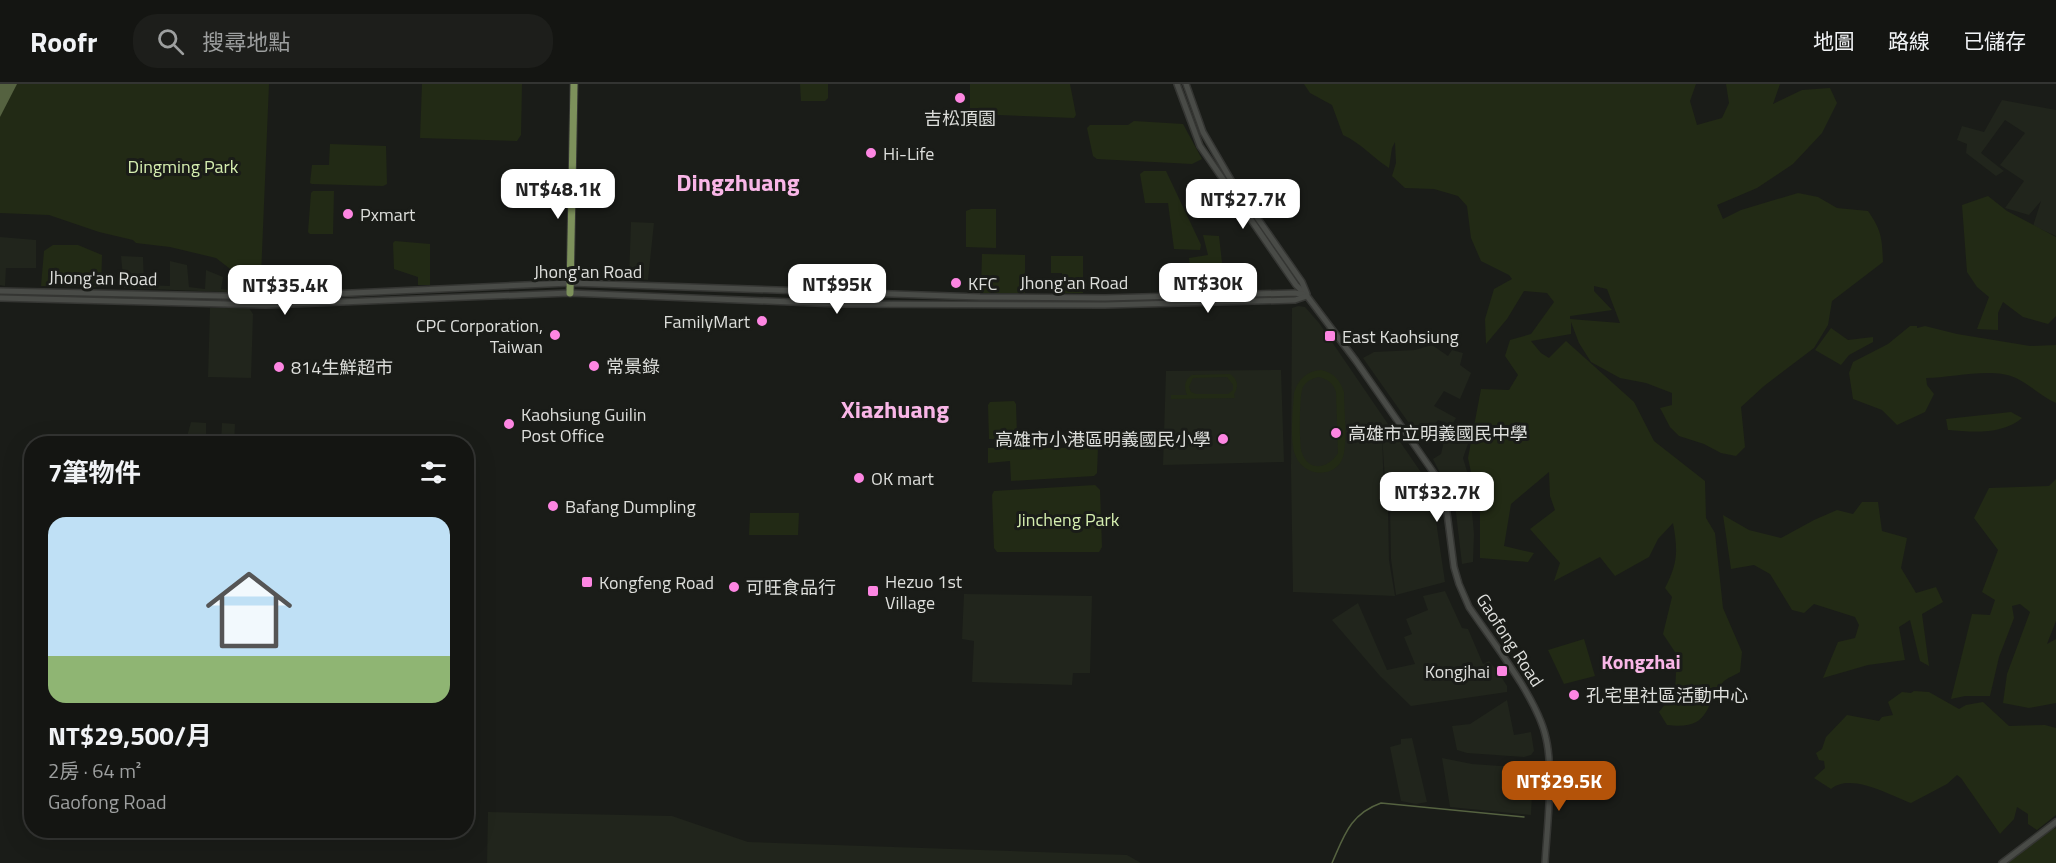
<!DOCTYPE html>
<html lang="zh-TW">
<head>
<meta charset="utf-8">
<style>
  :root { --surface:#141512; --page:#1d1e1b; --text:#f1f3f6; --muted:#9d9f9f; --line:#333432; --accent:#b45309 }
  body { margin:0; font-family:"Titillium Web","Noto Sans TC",sans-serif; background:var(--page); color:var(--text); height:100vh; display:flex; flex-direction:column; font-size:22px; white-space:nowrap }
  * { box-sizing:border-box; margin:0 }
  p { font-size:20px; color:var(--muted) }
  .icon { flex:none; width:33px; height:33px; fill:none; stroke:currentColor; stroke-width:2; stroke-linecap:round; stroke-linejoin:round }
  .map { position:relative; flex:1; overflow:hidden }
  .side { position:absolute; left:24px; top:352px; width:450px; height:402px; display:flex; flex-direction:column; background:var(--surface); border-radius:24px; box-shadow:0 6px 24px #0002,0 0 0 2px var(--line) }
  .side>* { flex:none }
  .price { position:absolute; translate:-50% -51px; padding:0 14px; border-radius:12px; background:#fff; color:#222; font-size:20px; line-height:39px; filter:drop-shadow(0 2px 3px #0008) }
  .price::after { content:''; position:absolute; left:50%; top:36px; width:18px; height:14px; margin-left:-9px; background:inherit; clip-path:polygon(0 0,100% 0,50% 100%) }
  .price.current { background:var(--accent); color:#fff }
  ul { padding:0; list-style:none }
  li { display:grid; align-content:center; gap:12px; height:318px; padding:0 24px }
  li+li { border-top:2px solid var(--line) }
  li span { display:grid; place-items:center; height:186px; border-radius:18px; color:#555 }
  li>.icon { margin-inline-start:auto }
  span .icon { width:108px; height:108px; fill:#fffc; stroke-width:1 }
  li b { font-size:26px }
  h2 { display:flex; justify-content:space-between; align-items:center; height:72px; padding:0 24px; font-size:26px }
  header { display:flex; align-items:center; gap:36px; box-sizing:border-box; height:84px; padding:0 30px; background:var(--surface); border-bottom:2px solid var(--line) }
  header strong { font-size:28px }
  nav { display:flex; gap:33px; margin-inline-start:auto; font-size:21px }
  .search { width:420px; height:54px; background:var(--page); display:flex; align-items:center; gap:15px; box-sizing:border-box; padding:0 21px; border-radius:24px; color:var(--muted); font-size:22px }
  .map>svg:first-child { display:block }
  .built { fill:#21251c }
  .green { fill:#222a15; fill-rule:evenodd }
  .water { fill:#556240 }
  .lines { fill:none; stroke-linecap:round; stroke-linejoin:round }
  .stream { stroke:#556240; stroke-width:1.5 }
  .minor-casing { stroke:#353633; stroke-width:8 }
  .major-casing { stroke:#353633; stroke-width:9 }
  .minor { stroke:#494b47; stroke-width:5 }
  .major { stroke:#7d915b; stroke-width:7 }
  .poi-dot { fill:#fd86e2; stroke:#1a1c18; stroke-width:2 }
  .labels { text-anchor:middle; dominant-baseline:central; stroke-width:6; stroke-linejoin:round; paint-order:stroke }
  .poi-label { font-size:18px; fill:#dddedb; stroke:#1a1c18; text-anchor:start }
  .park-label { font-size:18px; fill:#d5eeb0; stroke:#1a1c18 }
  .street-label { font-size:18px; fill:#dddedb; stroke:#1a1c18 }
  .neighbourhood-label { font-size:20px; font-weight:bold; fill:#f9b6e7; stroke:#1a1c18 }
  .district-label { font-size:24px; font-weight:bold; fill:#f9b6e7; stroke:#1a1c18 }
</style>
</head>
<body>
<header>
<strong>Roofr</strong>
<div class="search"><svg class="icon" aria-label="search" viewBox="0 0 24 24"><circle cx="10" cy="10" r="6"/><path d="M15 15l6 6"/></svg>搜尋地點</div>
<nav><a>地圖</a><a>路線</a><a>已儲存</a></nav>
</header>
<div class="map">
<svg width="2056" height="779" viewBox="0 0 2056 779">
  <rect width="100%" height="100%" fill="#1a1c18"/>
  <!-- built -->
  <g class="built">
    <path d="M 2002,16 L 2056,26 L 2056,152 L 2033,142 L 2041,117 L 2029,131 L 2005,124 L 2024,97 L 2000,81 L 2025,49 L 2005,36 L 1981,69 L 2004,87 L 1996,92 L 1966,69 L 1967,60 L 1957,56 L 1962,42 L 1984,48 Z"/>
    <path d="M 631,138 L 654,139 L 648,196 L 629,194 Z"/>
    <path d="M 0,153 L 36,156 L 36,184 L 6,184 L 5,202 L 0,201 Z"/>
    <path d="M 121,172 L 143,173 L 144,201 L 170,202 L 170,177 L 187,181 L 189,203 L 205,205 L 206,186 L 223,193 L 221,205 L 239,207 L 242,194 L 249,198 L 249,209 L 124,204 Z"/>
    <path d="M 1298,222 L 1305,223 L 1319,239 L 1431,403 L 1445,498 L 1396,511 L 1391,475 L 1390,422 L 1386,412 L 1382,350 L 1384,411 L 1388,425 L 1389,476 L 1395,512 L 1293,508 L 1291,384 L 1292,224 Z"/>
    <path d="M 210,224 L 249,224 L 253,230 L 251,294 L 208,293 Z"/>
    <path d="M 1432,261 L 1448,272 L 1452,266 L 1463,269 L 1460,281 L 1471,289 L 1460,315 L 1444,307 L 1434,322 L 1456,334 L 1452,341 L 1438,336 L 1432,344 L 1418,352 L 1363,274 L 1374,268 L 1415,266 Z"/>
    <path d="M 1281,286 L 1284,378 L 1163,381 L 1166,287 Z"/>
    <path d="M 191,338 L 206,339 L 206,360 L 185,360 Z"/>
    <path d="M 222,339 L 235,340 L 234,360 L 221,360 Z"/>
    <path d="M 1445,353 L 1469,357 L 1463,374 L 1469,394 L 1474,450 L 1473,478 L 1462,480 L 1452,395 L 1444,397 L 1433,375 L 1441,370 Z"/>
    <path d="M 1445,507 L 1462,544 L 1468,545 L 1483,580 L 1489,577 L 1498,588 L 1507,602 L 1507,608 L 1411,622 L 1380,592 L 1332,536 L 1358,519 L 1387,586 L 1415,580 L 1404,553 L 1412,550 L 1406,535 L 1428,526 L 1423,512 Z"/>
    <path d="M 964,510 L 1092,512 L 1090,589 L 1073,589 L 1072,601 L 972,598 L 974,557 L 962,555 Z"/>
    <path d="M 1507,616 L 1514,651 L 1531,648 L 1534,667 L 1531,671 L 1524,673 L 1467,669 L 1457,666 L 1452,642 L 1470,640 Z"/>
    <path d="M 1412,654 L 1427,718 L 1416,720 L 1401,717 L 1390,663 L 1401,660 L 1401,655 Z"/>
    <path d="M 1442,674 L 1472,680 L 1530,684 L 1533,687 L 1531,731 L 1450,723 Z"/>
    <path d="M 488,728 L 672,732 L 748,758 L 1127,771 L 1141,779 L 487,779 Z"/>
  </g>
  <!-- green -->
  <g class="green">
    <path d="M 12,0 L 269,0 L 261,192 L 242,194 L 216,174 L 170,163 L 136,159 L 133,156 L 99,148 L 49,131 L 0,129 L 0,25 Z"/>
    <path d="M 422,0 L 522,0 L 521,51 L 517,57 L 420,54 Z"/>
    <path d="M 800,0 L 828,0 L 828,14 L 825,17 L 801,17 Z"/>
    <path d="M 970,0 L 1070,0 L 1076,31 L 1074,34 L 974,30 L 970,26 Z"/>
    <path d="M 1304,0 L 1696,0 L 1690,17 L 1697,41 L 1722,34 L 1729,19 L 1726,0 L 1780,0 L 1773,20 L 1802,6 L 1830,4 L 1837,19 L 1822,49 L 1793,80 L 1757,104 L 1717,121 L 1723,135 L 1741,126 L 1798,109 L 1818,113 L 1837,124 L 1868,127 C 1882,147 1882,155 1883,178 L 1832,217 L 1828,241 L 1814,264 L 1764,302 L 1741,323 L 1745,363 L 1736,372 L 1721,369 L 1704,360 L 1679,352 L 1670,343 L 1660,324 L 1672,321 L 1672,309 L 1646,299 L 1620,294 L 1591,278 L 1579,259 L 1571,238 L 1571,250 L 1531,257 L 1541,269 L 1549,274 L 1566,257 L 1634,318 L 1654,357 L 1705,397 L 1706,434 L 1715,449 L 1723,524 L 1742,568 L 1740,588 C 1735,591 1727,594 1723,598 C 1703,625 1710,646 1667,641 L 1659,628 L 1675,607 L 1677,571 L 1663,550 L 1672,513 L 1665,504 C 1678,479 1678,467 1673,439 L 1658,455 L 1649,473 L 1615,492 L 1600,473 L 1554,497 L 1560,479 L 1530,445 L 1555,426 L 1550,412 L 1549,388 L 1511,420 L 1504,462 L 1534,469 L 1528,478 L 1480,474 L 1480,430 L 1468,374 L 1481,305 L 1509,306 L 1518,291 L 1505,272 L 1510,256 L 1531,250 L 1554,218 L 1547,209 L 1524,207 L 1507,235 L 1486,260 L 1485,235 L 1494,205 L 1512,195 L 1509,191 L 1481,177 L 1471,154 L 1467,122 L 1458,112 L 1434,105 L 1405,104 L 1392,92 L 1396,79 L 1395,58 L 1392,64 L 1389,84 C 1373,74 1361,59 1343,51 L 1332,21 L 1310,9 ZM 1594,202 L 1607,205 L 1620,239 L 1570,235 L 1570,232 L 1612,226 L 1594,207 Z"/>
    <path d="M 1134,37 L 1183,40 L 1202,75 L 1192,80 L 1097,75 L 1093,72 L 1087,44 L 1090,41 L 1128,41 Z"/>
    <path d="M 330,60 L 386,62 L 387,100 L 383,102 L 312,100 L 310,99 L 312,81 L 329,81 Z"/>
    <path d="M 1144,87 L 1166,87 L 1201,161 L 1200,166 L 1174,165 L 1168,119 L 1145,119 L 1140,90 Z"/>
    <path d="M 313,107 L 334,107 L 333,150 L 310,150 L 308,148 L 311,109 Z"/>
    <path d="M 1988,112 L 2007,127 L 2056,153 L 2056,232 L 2048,240 L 2023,233 L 2003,218 L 1998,229 L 1998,246 L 1977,245 L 1989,213 L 1977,203 L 1967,188 L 1962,121 Z"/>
    <path d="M 971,125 L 996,125 L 996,164 L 966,163 L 966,127 Z"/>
    <path d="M 1203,151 L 1219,152 L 1225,205 L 1194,206 L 1192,204 L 1189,174 L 1208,171 Z"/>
    <path d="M 395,157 L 430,160 L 430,201 L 418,201 L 418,193 L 394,185 L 393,159 Z"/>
    <path d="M 53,161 L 78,161 L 102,171 L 101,203 L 41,202 L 44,167 Z"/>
    <path d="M 982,170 L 1025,171 L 1025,209 L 983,209 L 981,206 Z"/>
    <path d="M 1051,172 L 1083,172 L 1083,209 L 1061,209 L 1062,189 L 1051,189 Z"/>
    <path d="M 1910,242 L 1917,242 L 1917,244 L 1925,242 L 1957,250 L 2030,262 L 2056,261 L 2056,319 C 2041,312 2030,301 2016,294 C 1991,283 1953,294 1926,294 L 1927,301 L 1934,310 L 1925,328 L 1897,341 L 1882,326 L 1853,315 L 1849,289 L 1853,278 L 1888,260 Z"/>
    <path d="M 1831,244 L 1848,256 L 1873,253 L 1873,258 L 1849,271 L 1841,281 L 1815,266 Z"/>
    <path d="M 1321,286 C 1334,289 1340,296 1344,308 C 1344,327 1347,350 1344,369 C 1340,394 1306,395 1296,373 C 1289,358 1293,326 1294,309 C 1298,295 1307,287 1321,286 ZM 1318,293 C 1328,295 1333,299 1336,308 L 1338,369 C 1329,384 1309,389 1302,369 C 1299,362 1299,310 1303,303 C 1306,297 1312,295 1318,293 Z"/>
    <path d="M 1230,290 C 1238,295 1239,303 1234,310 L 1235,314 L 1171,315 L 1171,311 L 1187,311 C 1184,303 1184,296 1192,291 ZM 1227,293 L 1233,301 L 1233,306 L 1228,310 L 1196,310 L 1191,308 L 1189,303 L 1193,294 Z"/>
    <path d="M 1014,317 L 1016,320 L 1017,353 L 1016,355 L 989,355 L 988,321 L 990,318 Z"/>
    <path d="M 2011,328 L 2022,334 C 2002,351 1973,348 1948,346 L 1946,335 Z"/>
    <path d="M 988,364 L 1098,364 L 1097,389 L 1094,392 L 1011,397 L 1010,377 L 988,379 Z"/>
    <path d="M 467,383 L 471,388 L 472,412 L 467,418 Z"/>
    <path d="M 2056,395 L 2056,537 L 2047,560 L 2056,555 L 2056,619 L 2029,624 L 2003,619 L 2007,590 L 2030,528 L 2020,520 L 2012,522 L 2014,534 L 1999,573 L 1990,612 L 1965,612 L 1951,615 L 1972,530 L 1990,531 L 1995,516 L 1982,508 L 1998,466 L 1974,434 L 1989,404 L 2049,402 Z"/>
    <path d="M 1095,401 L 1100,406 L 1102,463 L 1099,468 L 997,468 L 994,464 L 992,411 L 994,407 Z"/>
    <path d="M 1862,418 L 1878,418 L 1882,447 L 1907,454 L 1901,484 L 1916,509 L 1936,503 L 1943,518 L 1922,530 L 1929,582 L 1920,577 L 1910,536 L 1899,543 L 1905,576 L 1868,581 L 1823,594 L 1838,558 L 1855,554 L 1859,541 L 1855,533 L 1814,520 L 1804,529 L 1792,526 L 1770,490 L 1754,481 L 1731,485 L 1723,431 L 1749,446 L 1781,454 L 1814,436 L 1837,426 L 1853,430 Z"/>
    <path d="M 750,429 L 799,429 L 798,451 L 749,451 Z"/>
    <path d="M 1584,555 L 1595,592 L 1564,600 L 1548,566 Z"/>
    <path d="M 1914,607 L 1929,608 L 1959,625 L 1966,621 L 1983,618 L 2009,642 L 2045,641 L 2056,644 L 2056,731 L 2037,746 L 2028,740 L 2028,730 L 2017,723 L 2014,735 L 2000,750 L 1961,694 L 1957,691 L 1947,700 L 1911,719 C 1890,711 1850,688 1831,705 L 1814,694 L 1825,684 L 1824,677 L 1819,676 L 1816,669 L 1822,665 L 1826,653 L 1847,631 L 1879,637 L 1882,633 L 1893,631 L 1888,618 L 1902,608 L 1911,609 Z"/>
    <path d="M 2056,744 L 2056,779 L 2006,779 L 2051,746 Z"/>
  </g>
  <!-- water -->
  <path class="water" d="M 0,0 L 17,0 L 0,33 Z"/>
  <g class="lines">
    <!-- stream -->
    <path class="stream" d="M 1332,779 C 1344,752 1350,730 1381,719 L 1524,733"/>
    <defs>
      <g id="minor">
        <path d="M 1177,0 L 1200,62 L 1296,201 L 1307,212 L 1356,277 L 1438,395 L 1446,421 L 1454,483 L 1459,500 L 1469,523 C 1492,557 1538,615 1546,654 C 1554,688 1547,743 1545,779"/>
        <path d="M 1186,0 L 1203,48 L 1231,96 L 1302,198 L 1307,210"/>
        <path d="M 0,207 L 265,213 L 570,199 L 980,213 L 1105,214 L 1295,209 L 1306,211"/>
        <path d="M 0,214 L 266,221 L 570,209 L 839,220 L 1105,221 L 1295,216 L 1307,212"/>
        <path d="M 2002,779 L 2056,738"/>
      </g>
      <path id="major" d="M 570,209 L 574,0"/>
    </defs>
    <!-- minor casing -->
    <use href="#minor" class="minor-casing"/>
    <!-- major casing -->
    <use href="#major" class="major-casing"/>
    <!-- minor -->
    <use href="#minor" class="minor"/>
    <!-- major -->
    <use href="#major" class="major"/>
  </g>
  <!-- markers -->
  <g class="poi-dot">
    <circle cx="960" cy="14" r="6"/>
    <circle cx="871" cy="69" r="6"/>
    <circle cx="348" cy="130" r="6"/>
    <circle cx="956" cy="199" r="6"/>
    <circle cx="762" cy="237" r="6"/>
    <circle cx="555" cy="251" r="6"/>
    <rect x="1324" y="246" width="12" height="12" rx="3"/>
    <circle cx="594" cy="282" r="6"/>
    <circle cx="279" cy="283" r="6"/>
    <circle cx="509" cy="340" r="6"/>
    <circle cx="1336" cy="349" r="6"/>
    <circle cx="1223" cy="355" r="6"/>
    <circle cx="859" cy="394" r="6"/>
    <circle cx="553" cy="422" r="6"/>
    <rect x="581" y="492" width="12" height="12" rx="3"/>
    <circle cx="734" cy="503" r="6"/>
    <rect x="867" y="501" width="12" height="12" rx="3"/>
    <rect x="1496" y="581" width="12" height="12" rx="3"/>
    <circle cx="1574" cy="611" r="6"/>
  </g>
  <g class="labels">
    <!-- poi labels -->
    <g class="poi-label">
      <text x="960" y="34" text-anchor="middle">吉松頂園</text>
      <text x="883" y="69">Hi-Life</text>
      <text x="360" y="130">Pxmart</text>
      <text x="968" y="199">KFC</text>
      <text x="750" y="237" text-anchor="end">FamilyMart</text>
      <text x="543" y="241" text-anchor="end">CPC Corporation,<tspan x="543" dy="21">Taiwan</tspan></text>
      <text x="1342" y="252">East Kaohsiung</text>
      <text x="606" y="282">常景錄</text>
      <text x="291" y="283">814生鮮超市</text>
      <text x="521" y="330">Kaohsiung Guilin<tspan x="521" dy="21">Post Office</tspan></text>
      <text x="1348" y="349">高雄市立明義國民中學</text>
      <text x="1211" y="355" text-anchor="end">高雄市小港區明義國民小學</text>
      <text x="871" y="394">OK mart</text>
      <text x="565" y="422">Bafang Dumpling</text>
      <text x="885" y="497">Hezuo 1st<tspan x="885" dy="21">Village</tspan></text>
      <text x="599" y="498">Kongfeng Road</text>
      <text x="746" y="503">可旺食品行</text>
      <text x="1490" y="587" text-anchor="end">Kongjhai</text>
      <text x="1586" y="611">孔宅里社區活動中心</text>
    </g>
    <!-- park labels -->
    <g class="park-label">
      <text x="183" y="82">Dingming Park</text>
      <text x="1068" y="435">Jincheng Park</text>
    </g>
    <!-- street labels -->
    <g class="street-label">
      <text x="588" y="187">Jhong'an Road</text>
      <text transform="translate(103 194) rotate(1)">Jhong'an Road</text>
      <text x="1074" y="198">Jhong'an Road</text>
      <text transform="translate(1510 556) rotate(57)">Gaofong Road</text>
    </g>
    <!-- neighbourhood labels -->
    <g class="neighbourhood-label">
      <text x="1641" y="577">Kongzhai</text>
    </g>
    <!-- district labels -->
    <g class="district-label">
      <text x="738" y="98">Dingzhuang</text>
      <text x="895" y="325">Xiazhuang</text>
    </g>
  </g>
</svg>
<b class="price" style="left:558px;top:136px">NT$48.1K</b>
<b class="price" style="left:1243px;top:146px">NT$27.7K</b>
<b class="price" style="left:1208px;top:230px">NT$30K</b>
<b class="price" style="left:837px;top:231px">NT$95K</b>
<b class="price" style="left:285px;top:232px">NT$35.4K</b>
<b class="price" style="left:1437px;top:439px">NT$32.7K</b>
<b class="price current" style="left:1559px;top:728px">NT$29.5K</b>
<section class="side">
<h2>7筆物件<svg class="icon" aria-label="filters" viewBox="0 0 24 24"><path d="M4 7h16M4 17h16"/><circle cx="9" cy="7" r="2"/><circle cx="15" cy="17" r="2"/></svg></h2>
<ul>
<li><span style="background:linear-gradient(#bfe0f5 75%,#8fb573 0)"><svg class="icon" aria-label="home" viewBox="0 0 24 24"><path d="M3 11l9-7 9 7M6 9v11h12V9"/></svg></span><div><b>NT$29,500/月</b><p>2房 · 64 m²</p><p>Gaofong Road</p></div></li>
</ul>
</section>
</div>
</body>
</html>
